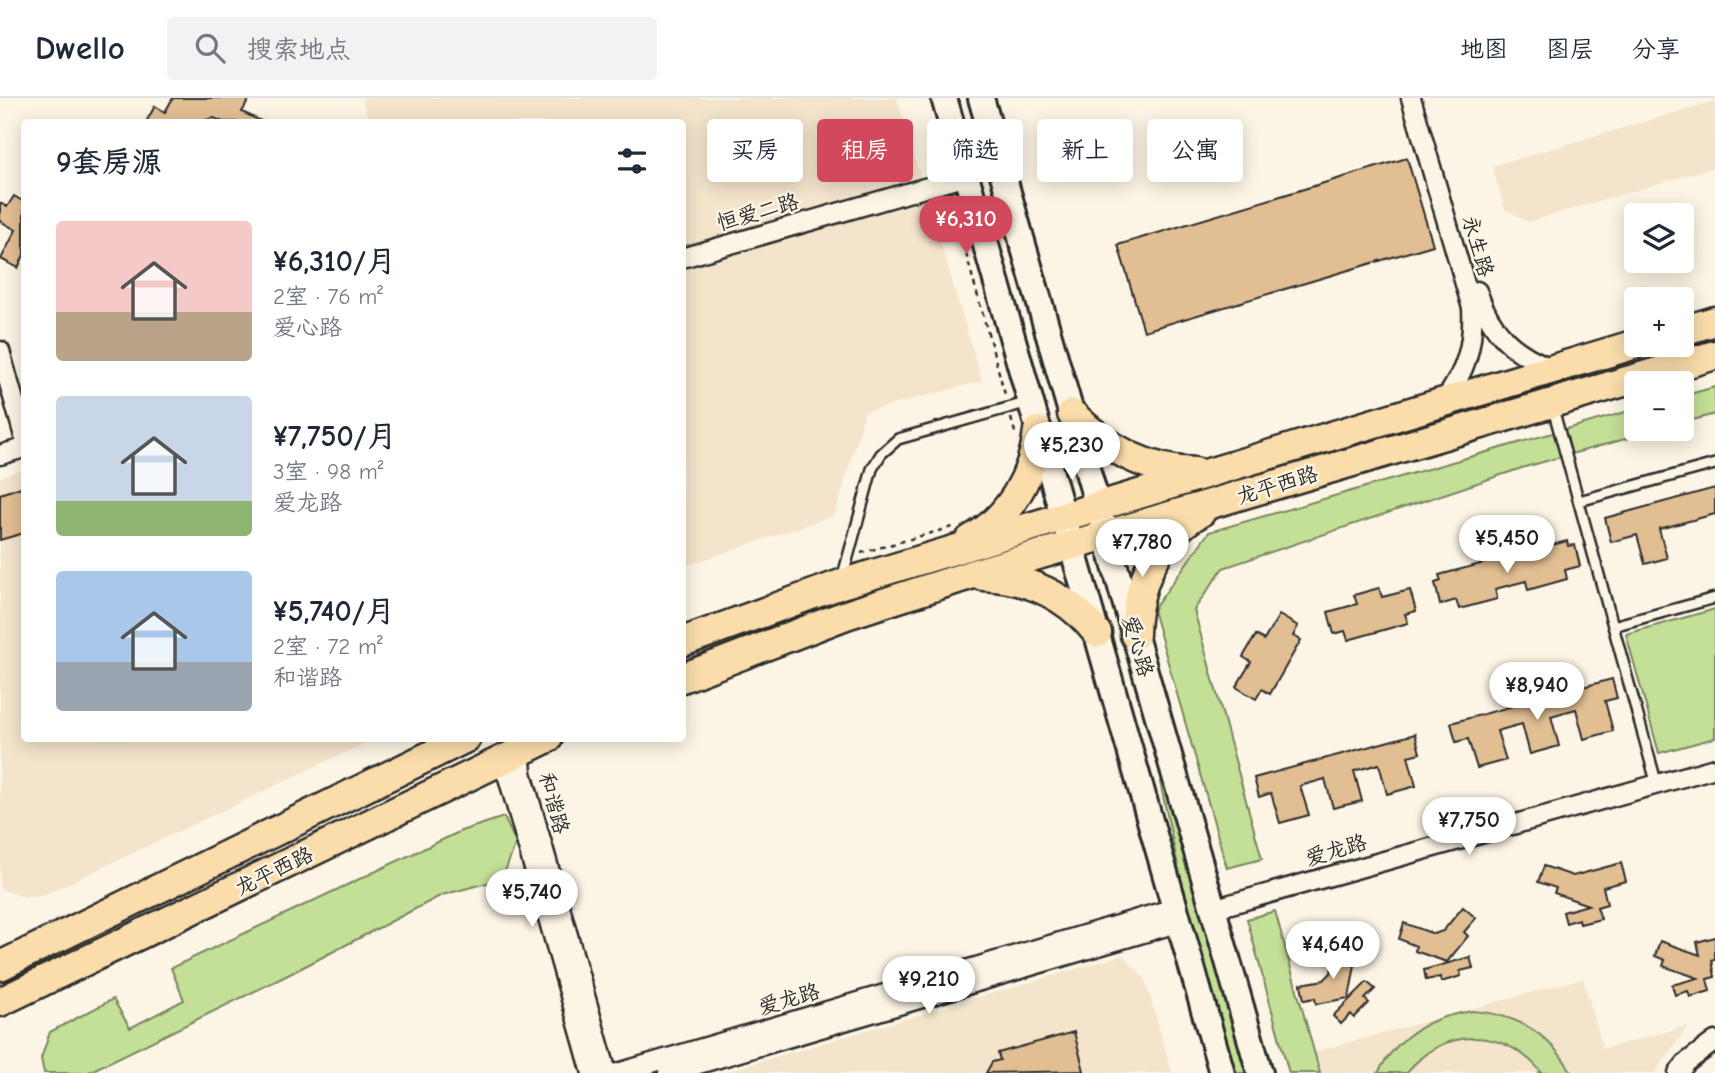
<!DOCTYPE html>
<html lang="zh">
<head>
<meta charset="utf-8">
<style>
  :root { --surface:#fff; --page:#f2f2f3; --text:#1f2937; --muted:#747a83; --line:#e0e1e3; --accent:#d1495b }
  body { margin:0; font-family:"Comic Neue","LXGW WenKai TC",sans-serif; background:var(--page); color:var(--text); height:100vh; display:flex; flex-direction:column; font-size:26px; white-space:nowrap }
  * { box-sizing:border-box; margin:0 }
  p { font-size:23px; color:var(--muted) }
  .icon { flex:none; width:38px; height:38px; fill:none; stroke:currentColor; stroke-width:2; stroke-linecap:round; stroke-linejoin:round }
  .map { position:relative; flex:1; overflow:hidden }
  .side { position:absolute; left:21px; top:21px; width:665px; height:623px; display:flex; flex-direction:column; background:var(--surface); border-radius:7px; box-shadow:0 4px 18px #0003 }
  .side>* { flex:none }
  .top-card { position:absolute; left:707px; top:21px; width:665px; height:63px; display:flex; gap:14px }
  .tools { position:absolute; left:1624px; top:105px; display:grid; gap:14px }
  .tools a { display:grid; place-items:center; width:70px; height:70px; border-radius:7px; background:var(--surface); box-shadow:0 4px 18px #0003; font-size:35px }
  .price { position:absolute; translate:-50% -60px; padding:0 16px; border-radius:24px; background:#fff; color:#222; font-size:23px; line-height:46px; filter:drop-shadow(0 2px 4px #0008) }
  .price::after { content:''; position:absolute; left:50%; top:42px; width:21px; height:16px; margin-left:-10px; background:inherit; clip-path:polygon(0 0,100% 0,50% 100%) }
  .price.current { background:var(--accent); color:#fff }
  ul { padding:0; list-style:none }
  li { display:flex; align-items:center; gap:21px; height:175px; padding:0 35px }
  li span { display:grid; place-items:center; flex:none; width:196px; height:140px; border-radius:7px; color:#555 }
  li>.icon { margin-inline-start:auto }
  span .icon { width:84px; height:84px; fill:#fffc; stroke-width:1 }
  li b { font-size:30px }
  h2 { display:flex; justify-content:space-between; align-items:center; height:84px; padding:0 35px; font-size:30px }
  .tag { padding:0 24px; border-radius:7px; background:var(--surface); box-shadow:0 4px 18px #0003; font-size:24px; line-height:63px }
  .tag.current { background:var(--accent); color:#fff }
  header { display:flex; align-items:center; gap:42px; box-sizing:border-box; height:98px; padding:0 35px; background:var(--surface); border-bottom:2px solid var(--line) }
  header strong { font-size:33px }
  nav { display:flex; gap:38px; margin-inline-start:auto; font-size:24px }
  .search { width:490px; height:63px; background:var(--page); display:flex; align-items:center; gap:18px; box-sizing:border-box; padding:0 24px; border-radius:7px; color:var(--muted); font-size:26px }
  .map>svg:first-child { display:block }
  .built { fill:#f4e4cc }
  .green { fill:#c4df96; stroke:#788560; stroke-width:2 }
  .building { fill:#e2be93; stroke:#2b2b2b; stroke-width:2 }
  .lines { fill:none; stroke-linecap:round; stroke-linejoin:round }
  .lane-casing { stroke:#2b2b2b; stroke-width:14 }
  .street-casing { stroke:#2b2b2b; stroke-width:23 }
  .secondary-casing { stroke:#2b2b2b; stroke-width:30 }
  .primary-casing { stroke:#2b2b2b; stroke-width:33 }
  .path { stroke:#2b2b2b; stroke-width:2.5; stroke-dasharray:5 5; stroke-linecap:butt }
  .lane { stroke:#fcf5e5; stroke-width:9 }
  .street { stroke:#fcf5e5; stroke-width:18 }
  .secondary { stroke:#fcf5e5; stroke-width:24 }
  .primary { stroke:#faddab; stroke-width:28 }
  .labels { text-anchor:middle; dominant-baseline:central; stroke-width:5; stroke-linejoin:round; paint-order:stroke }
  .street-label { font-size:21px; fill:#2b2b2b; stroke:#fcf5e5 }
</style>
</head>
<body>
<header>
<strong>Dwello</strong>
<div class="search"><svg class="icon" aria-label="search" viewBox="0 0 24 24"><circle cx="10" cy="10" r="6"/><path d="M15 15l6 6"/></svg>搜索地点</div>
<nav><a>地图</a><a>图层</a><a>分享</a></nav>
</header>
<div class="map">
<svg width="1715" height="975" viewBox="0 0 1715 975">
  <rect width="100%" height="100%" fill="#fcf5e5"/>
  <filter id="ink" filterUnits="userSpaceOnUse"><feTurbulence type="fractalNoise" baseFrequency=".0143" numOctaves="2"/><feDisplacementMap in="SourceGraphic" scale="14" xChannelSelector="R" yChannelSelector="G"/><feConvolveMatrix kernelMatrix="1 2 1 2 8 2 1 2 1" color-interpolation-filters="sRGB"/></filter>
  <g filter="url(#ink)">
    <!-- built -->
    <g class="built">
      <path d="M 362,0 L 897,0 L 982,283 L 865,314 L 835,417 L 683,469 L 682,24 L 369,24 Z"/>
      <path d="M 1715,3 L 1715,69 L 1528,124 L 1505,111 L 1492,68 Z"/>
      <path d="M 24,371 L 24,640 L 374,641 L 44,797 L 24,799 L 0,791 L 0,379 Z"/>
      <path d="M 1123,857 L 1145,881 L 1172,975 L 721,975 Z"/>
      <path d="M 1583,880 L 1603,951 L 1688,928 L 1655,975 L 1320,975 L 1314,954 Z"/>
    </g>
    <!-- green -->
    <g class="green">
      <path d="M 1715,289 L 1715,316 L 1682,325 L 1682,298 Z"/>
      <path d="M 1636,311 L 1636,331 L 1661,331 L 1525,369 L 1223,470 L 1194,512 L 1262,761 L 1227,770 L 1153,512 L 1209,434 Z"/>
      <path d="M 1715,511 L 1715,640 L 1659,655 L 1626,536 Z"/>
      <path d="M 1163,683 L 1179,723 L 1252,975 L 1235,975 L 1179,773 L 1160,684 Z"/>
      <path d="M 504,719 L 516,745 L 502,781 L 442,797 L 286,878 L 87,975 L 44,975 L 41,960 L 50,934 L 113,901 L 130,930 L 184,902 L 171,870 L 461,733 Z"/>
      <path d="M 1275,813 L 1320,975 L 1289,975 L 1247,821 Z"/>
      <path d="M 1473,913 C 1517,916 1550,936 1572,975 L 1538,975 L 1541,974 C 1505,929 1442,928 1407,975 L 1378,975 C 1398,937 1431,918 1473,913 Z"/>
    </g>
    <!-- building -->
    <g class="building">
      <path d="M 173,0 L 250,0 L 242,14 L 263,24 L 223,24 L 214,20 L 198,24 L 146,24 L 155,8 L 165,14 Z"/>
      <path d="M 1407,60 L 1433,147 L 1144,233 L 1118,147 Z"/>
      <path d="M 14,98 L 24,104 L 24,157 L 18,170 L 1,161 L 16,132 L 0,123 L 0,105 L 7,109 Z"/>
      <path d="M 24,388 L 24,435 L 0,442 L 0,396 Z"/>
      <path d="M 1715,390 L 1715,416 L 1659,431 L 1667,460 L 1645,466 L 1637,437 L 1611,444 L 1605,420 Z"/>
      <path d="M 1567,443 L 1568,448 L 1575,447 L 1580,468 L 1565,472 L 1567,481 L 1528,492 L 1526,483 L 1495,491 L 1497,501 L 1459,511 L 1456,502 L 1440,507 L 1435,485 L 1441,483 L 1439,477 Z"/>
      <path d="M 1379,490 L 1382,499 L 1410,492 L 1416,513 L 1405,516 L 1408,525 L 1348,542 L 1345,533 L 1334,536 L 1328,514 L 1357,506 L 1354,497 Z"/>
      <path d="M 1279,517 L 1298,528 L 1293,538 L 1301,542 L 1270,596 L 1262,591 L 1256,601 L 1236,589 L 1251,564 L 1243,559 L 1256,537 L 1264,542 Z"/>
      <path d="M 1612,581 L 1617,600 L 1605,603 L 1613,633 L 1584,641 L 1576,611 L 1551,618 L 1559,648 L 1530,656 L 1522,626 L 1497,633 L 1506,662 L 1477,670 L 1468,641 L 1456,644 L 1451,625 Z"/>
      <path d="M 1415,636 L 1420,655 L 1408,658 L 1416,688 L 1387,696 L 1379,666 L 1354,673 L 1362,703 L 1333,710 L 1325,681 L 1300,688 L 1309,717 L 1280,725 L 1271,695 L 1259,699 L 1254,680 Z"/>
      <path d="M 1621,765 L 1626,783 L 1603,789 L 1607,806 L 1597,809 L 1601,821 L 1580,826 L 1579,821 L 1566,825 L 1563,814 L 1588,807 L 1554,795 L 1556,790 L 1538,784 L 1544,768 L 1573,778 Z"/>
      <path d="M 1463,809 L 1476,820 L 1464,834 L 1468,838 L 1447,864 L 1415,853 L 1416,848 L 1399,841 L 1404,825 L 1434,836 L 1443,833 Z"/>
      <path d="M 1715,839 L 1715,861 L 1712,862 L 1715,879 L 1707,881 L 1710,893 L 1690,899 L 1688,893 L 1675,897 L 1672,887 L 1698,880 L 1663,868 L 1665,862 L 1655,858 L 1660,843 L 1700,857 L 1697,844 Z"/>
      <path d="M 1335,850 L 1352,853 L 1350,866 L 1355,867 L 1349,900 L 1316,906 L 1315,900 L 1304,902 L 1301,886 L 1324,882 L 1331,875 Z"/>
      <path d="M 1470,859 L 1473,870 L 1460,873 L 1461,878 L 1441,884 L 1440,879 L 1426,882 L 1424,872 Z"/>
      <path d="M 1367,884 L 1375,891 L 1365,901 L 1369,905 L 1354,920 L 1351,916 L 1341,926 L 1333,918 Z"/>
      <path d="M 1074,934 L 1084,973 L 986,975 L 992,964 L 1000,962 L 998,955 Z"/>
    </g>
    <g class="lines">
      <defs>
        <g id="lane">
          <path d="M 1552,307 L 1657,687"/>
          <path d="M 1579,403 L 1715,366"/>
          <path d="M 842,481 L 872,371 L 881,356 L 898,341 L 1029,304"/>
          <path d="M 1613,528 L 1715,500"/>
        </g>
        <g id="street">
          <path d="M 1411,0 L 1472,210 C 1474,247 1466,273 1444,303"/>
          <path d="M 682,160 L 966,78"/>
          <path d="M 1477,193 C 1491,234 1513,256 1554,271"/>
          <path d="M 0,253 L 24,338"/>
          <path d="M 0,357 L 24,350"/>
          <path d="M 527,651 L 521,662 L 522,675 L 607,975"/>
          <path d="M 493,667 L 504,672 L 508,679 L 592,975"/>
          <path d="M 1213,811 L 1715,670"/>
          <path d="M 618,975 L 1175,810"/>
          <path d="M 668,975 L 1180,824"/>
          <path d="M 1678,975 L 1687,964 L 1715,943"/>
        </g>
        <g id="secondary">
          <path d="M 944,0 L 1222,975"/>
          <path d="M 981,0 L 1260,975"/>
        </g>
        <g id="primary">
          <path d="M 1682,233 L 1715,223"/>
          <path d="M 1072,316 C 1106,350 1146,373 1195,374"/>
          <path d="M 970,442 C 1010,419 1033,378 1038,333"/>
          <path d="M 983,478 C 1029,480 1069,499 1097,535"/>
          <path d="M 1135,537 C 1136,488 1156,439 1201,414"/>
          <path d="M 682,544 L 841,486 L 1636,246"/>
          <path d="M 682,580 L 846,517 L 970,477 L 1715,257"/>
          <path d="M 0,868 L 466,640"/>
          <path d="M 0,904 L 548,640"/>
        </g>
      </defs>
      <!-- lane casing -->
      <use href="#lane" class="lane-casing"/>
      <!-- street casing -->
      <use href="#street" class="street-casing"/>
      <!-- secondary casing -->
      <use href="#secondary" class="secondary-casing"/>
      <!-- primary casing -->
      <use href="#primary" class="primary-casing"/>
      <!-- path -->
      <g class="path">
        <path d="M 935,44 L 941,68"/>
        <path d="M 950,98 L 1006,300"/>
        <path d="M 1011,320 L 1016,338"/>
        <path d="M 861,455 L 956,428"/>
      </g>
      <!-- lane -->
      <use href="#lane" class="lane"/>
      <!-- street -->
      <use href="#street" class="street"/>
      <!-- secondary -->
      <use href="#secondary" class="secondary"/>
      <!-- primary -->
      <use href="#primary" class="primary"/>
    </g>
  </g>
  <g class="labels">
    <!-- street labels -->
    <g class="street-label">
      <text transform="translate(758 114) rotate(-16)">恒爱二路</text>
      <text transform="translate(1478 148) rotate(74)">永生路</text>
      <text transform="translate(1277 387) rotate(-17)">龙平西路</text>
      <text transform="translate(1138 548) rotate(74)">爱心路</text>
      <text transform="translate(554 705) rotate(75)">和谐路</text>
      <text transform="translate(1336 752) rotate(-16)">爱龙路</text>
      <text transform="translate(274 773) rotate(-26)">龙平西路</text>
      <text transform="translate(789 901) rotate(-16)">爱龙路</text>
    </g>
  </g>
</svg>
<div class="tools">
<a><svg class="icon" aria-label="layers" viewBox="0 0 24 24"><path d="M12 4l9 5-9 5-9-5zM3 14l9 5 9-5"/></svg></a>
<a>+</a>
<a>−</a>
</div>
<b class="price current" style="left:966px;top:158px">¥6,310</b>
<b class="price" style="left:1072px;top:384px">¥5,230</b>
<b class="price" style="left:1507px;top:477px">¥5,450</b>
<b class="price" style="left:1142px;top:481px">¥7,780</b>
<b class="price" style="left:1537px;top:624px">¥8,940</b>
<b class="price" style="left:1469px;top:759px">¥7,750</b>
<b class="price" style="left:532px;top:831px">¥5,740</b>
<b class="price" style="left:1333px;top:883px">¥4,640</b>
<b class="price" style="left:929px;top:918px">¥9,210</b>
<div class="top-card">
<a class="tag">买房</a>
<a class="tag current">租房</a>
<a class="tag">筛选</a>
<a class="tag">新上</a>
<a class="tag">公寓</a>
</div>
<section class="side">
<h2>9套房源<svg class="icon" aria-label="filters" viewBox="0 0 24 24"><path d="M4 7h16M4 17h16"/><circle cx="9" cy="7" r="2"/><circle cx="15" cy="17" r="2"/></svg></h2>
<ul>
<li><span style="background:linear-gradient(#f6c9c9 65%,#b9a48a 0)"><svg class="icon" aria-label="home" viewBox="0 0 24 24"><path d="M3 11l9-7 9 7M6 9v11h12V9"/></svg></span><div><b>¥6,310/月</b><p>2室 · 76 m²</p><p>爱心路</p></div></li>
<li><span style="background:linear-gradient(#c9d6e8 75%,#8fb573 0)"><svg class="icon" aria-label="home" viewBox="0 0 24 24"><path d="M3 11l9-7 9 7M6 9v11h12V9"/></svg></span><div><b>¥7,750/月</b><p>3室 · 98 m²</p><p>爱龙路</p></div></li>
<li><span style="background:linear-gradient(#a9c7e8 65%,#9aa5b1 0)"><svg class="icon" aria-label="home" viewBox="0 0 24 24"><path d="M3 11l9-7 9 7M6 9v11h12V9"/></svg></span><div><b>¥5,740/月</b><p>2室 · 72 m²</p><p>和谐路</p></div></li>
</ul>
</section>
</div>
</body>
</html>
